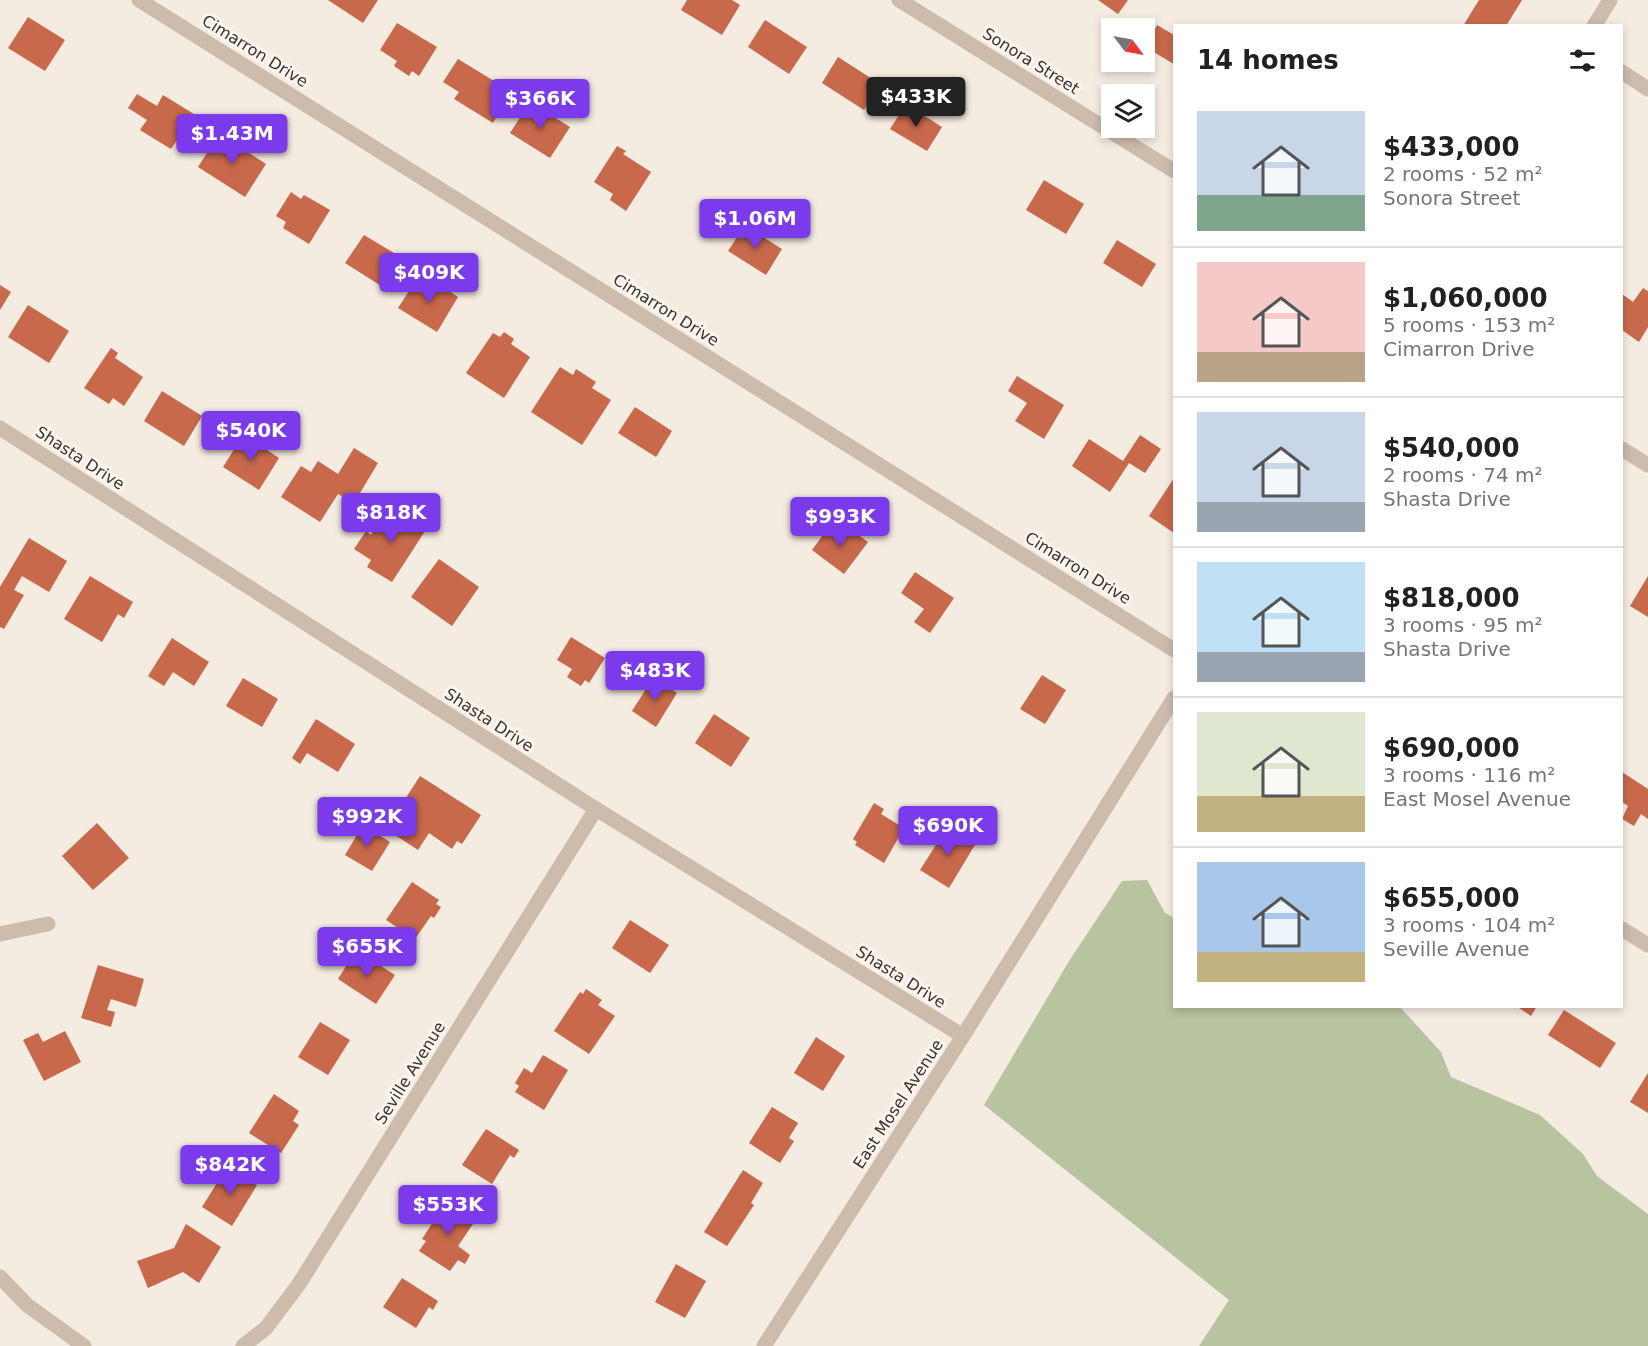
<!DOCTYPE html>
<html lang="en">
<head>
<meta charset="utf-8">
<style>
  :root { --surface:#fff; --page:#f6f6f6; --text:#202124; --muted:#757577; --line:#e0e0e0; --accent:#7c3aed }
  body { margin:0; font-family:"DejaVu Sans",sans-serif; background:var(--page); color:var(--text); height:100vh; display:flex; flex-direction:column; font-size:22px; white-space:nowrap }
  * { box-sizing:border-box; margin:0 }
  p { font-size:20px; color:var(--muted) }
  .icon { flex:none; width:33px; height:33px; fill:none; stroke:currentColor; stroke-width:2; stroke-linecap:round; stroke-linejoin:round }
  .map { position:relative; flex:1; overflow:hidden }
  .side { position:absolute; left:1173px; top:24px; width:450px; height:984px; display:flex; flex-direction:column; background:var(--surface); border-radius:0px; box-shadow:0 3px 9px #0003 }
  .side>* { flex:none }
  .needle { width:39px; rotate:122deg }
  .fabs { position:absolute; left:1101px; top:18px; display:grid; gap:12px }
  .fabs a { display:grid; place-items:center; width:54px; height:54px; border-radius:0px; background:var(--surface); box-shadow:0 3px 9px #0003; font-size:30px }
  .price { position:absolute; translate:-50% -51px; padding:0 14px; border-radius:6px; background:var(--accent); color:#fff; font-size:20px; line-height:39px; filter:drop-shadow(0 2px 3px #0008) }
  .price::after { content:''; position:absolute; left:50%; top:36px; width:18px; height:14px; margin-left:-9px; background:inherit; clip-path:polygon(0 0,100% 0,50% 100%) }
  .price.selected { background:#222; color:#fff }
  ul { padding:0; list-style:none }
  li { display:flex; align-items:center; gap:18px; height:150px; padding:0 24px }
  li+li { border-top:2px solid var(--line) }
  li span { display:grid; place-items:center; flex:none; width:168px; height:120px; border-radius:0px; color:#555 }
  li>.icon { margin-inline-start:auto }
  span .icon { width:72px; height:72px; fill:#fffc; stroke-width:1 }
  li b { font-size:26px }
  h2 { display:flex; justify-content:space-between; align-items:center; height:72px; padding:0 24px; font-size:26px }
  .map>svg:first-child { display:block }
  .green { fill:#b8c4a0 }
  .building { fill:#c8694b }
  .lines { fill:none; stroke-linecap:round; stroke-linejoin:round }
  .minor { stroke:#cdbbac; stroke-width:15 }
  .labels { text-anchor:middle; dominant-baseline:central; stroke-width:6; stroke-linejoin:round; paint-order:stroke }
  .street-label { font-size:16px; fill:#3b302b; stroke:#fbf5ee }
</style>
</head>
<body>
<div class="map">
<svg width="1648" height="1346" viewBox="0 0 1648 1346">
  <rect width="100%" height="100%" fill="#f4ebe1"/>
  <!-- green -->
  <path class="green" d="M 1147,880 L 1165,913 L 1174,918 L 1174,1006 L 1400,1007 L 1441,1052 L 1451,1077 L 1540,1115 L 1583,1154 L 1597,1176 L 1648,1214 L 1648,1346 L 1199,1346 L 1229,1300 L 984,1105 L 1069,961 L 1122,881 Z"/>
  <!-- building -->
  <g class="building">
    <path d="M 328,0 L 378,0 L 363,23 Z"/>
    <path d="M 687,0 L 732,0 L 740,5 L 722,35 L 681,10 Z"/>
    <path d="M 1098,0 L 1128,0 L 1118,14 Z"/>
    <path d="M 1479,0 L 1522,0 L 1506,26 L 1463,26 Z"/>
    <path d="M 28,17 L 65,40 L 45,71 L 8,48 Z"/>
    <path d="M 765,20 L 807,47 L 789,74 L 748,47 Z"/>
    <path d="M 397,23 L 437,47 L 419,76 L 412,71 L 409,76 L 394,66 L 397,61 L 380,50 Z"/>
    <path d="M 1157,25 L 1174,35 L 1174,64 L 1145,47 Z"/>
    <path d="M 838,57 L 880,84 L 864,110 L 822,83 Z"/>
    <path d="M 458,59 L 512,92 L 493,123 L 454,99 L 459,92 L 443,82 Z"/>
    <path d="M 137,94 L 157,106 L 163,95 L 194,114 L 171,149 L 140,130 L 147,120 L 128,108 Z"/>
    <path d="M 530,102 L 570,127 L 550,158 L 510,133 Z"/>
    <path d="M 906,104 L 942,127 L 927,151 L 890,129 Z"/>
    <path d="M 219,134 L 266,164 L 245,197 L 198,167 Z"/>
    <path d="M 617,146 L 626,151 L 623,154 L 651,172 L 626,211 L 610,200 L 613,194 L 594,182 Z"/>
    <path d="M 1044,180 L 1084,204 L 1066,234 L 1026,210 Z"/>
    <path d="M 291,192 L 301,199 L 304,195 L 330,210 L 309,244 L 283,228 L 286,222 L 276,216 Z"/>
    <path d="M 745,225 L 757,233 L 759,231 L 765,234 L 763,237 L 782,249 L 766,275 L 728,251 Z"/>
    <path d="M 364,235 L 404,259 L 386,289 L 345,263 Z"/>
    <path d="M 1117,240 L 1156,264 L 1142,287 L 1103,263 Z"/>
    <path d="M 417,279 L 430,287 L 434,281 L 458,297 L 437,332 L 398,308 Z"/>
    <path d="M 0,285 L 11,292 L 0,310 Z"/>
    <path d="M 1643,288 L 1648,291 L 1648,327 L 1639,342 L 1622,330 L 1622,294 L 1633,302 Z"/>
    <path d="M 28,305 L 69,331 L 49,363 L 8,337 Z"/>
    <path d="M 504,332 L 514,339 L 511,344 L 530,357 L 504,398 L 466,373 L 493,333 L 500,337 Z"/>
    <path d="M 111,348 L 118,353 L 115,358 L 143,377 L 124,406 L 113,398 L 109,404 L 84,388 Z"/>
    <path d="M 560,367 L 573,375 L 576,369 L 596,382 L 592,388 L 611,400 L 582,445 L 531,412 Z"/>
    <path d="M 1017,376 L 1064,405 L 1044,439 L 1015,421 L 1027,403 L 1008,391 Z"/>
    <path d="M 162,391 L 202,416 L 184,446 L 144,421 Z"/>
    <path d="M 635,407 L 672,431 L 656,457 L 618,433 Z"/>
    <path d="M 245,432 L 253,436 L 250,439 L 279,458 L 259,490 L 223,467 Z"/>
    <path d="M 1140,435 L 1161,449 L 1145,473 L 1129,463 L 1110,492 L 1072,466 L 1089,439 L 1123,461 Z"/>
    <path d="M 354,448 L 378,463 L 354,503 L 338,494 L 320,522 L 281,497 L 301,466 L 311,472 L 318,461 L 338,474 Z"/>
    <path d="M 1174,478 L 1174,533 L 1149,516 Z"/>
    <path d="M 398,510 L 427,528 L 392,582 L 367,567 L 371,560 L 354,549 L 366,531 L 371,535 L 384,514 L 392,519 Z"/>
    <path d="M 830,525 L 845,536 L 850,529 L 868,542 L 844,574 L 812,550 Z"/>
    <path d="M 29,538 L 67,561 L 49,592 L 22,576 L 14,590 L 24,595 L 4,629 L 0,627 L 0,587 Z"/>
    <path d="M 439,559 L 479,587 L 452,626 L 411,597 Z"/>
    <path d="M 915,572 L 954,598 L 930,633 L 914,622 L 924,609 L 901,593 Z"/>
    <path d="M 90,576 L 133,602 L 124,618 L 118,614 L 102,642 L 64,619 Z"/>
    <path d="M 1648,576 L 1648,617 L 1630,606 Z"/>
    <path d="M 571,637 L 605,658 L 589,683 L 585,680 L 581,686 L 567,677 L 572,669 L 557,660 Z"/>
    <path d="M 172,638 L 209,662 L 194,686 L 173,672 L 164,686 L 148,676 Z"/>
    <path d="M 1042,675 L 1066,690 L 1045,724 L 1020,709 Z"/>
    <path d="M 243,678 L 278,699 L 262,727 L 226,706 Z"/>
    <path d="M 653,678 L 677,693 L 656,727 L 632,711 Z"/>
    <path d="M 714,714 L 750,738 L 731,767 L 695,743 Z"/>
    <path d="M 316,719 L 355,744 L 338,772 L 307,753 L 300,764 L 292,758 Z"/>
    <path d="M 1622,772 L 1648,789 L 1648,819 L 1641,814 L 1634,826 L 1622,819 L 1628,806 L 1622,802 Z"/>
    <path d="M 420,776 L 481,815 L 462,844 L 457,841 L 452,849 L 429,833 L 418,850 L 386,829 Z"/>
    <path d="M 874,803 L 884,809 L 881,814 L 904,828 L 884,863 L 855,845 L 857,842 L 853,839 Z"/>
    <path d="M 97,823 L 129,858 L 93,890 L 62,856 Z"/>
    <path d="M 363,825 L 390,842 L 372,871 L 345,855 Z"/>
    <path d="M 948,826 L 976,843 L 949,888 L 920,870 Z"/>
    <path d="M 412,882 L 439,900 L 436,904 L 441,907 L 434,918 L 431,916 L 415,939 L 386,920 Z"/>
    <path d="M 630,920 L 669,945 L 650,973 L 612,948 Z"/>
    <path d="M 353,955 L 367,964 L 370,959 L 395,975 L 376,1004 L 338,979 Z"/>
    <path d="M 98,965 L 144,979 L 136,1007 L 111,999 L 107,1010 L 115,1012 L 111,1027 L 81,1018 Z"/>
    <path d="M 586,989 L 602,1000 L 598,1005 L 615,1016 L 589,1054 L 554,1031 L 580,992 L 583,994 Z"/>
    <path d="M 1516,1006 L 1537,1006 L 1531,1016 Z"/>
    <path d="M 1564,1010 L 1616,1043 L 1600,1068 L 1548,1035 Z"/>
    <path d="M 320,1022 L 350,1040 L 328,1075 L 298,1057 Z"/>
    <path d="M 65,1031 L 81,1062 L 44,1081 L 23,1040 L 38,1033 L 43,1042 Z"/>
    <path d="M 816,1037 L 845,1056 L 823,1091 L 794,1073 Z"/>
    <path d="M 543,1055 L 568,1070 L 544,1110 L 515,1092 L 519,1086 L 515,1083 L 524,1068 L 532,1073 Z"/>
    <path d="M 1648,1073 L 1648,1113 L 1630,1102 Z"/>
    <path d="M 274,1094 L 299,1111 L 293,1121 L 299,1125 L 281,1153 L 249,1133 Z"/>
    <path d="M 772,1107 L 798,1123 L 789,1138 L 794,1141 L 780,1163 L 749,1143 Z"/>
    <path d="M 486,1129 L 519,1150 L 514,1158 L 510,1155 L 492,1184 L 462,1165 Z"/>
    <path d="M 227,1167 L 257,1185 L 232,1226 L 202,1207 Z"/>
    <path d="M 743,1170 L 763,1183 L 751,1203 L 754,1205 L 727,1246 L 704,1232 Z"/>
    <path d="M 448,1199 L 477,1218 L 458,1246 L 470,1255 L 465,1264 L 458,1260 L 450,1271 L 419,1251 L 426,1241 L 422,1239 Z"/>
    <path d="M 186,1224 L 221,1247 L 199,1283 L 183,1272 L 148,1288 L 137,1261 L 174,1248 Z"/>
    <path d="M 676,1264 L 706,1281 L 685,1318 L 655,1302 Z"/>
    <path d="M 402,1278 L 438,1301 L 433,1310 L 429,1307 L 416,1328 L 383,1307 Z"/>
  </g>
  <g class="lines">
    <!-- minor -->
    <g class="minor">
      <path d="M 139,0 L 1174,650"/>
      <path d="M 899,0 L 1174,171"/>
      <path d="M 1594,26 L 1610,0"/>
      <path d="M 1622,72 L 1648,89"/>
      <path d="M 0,428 L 596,809 L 963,1036"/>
      <path d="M 1622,449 L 1648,465"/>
      <path d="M 1622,929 L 1648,945"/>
      <path d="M 0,934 L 48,924"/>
      <path d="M 0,1277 L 27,1305 L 84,1346"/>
      <path d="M 243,1346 L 266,1328 L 299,1284 L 596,809"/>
      <path d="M 764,1346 L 963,1036 L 1174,698"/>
    </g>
  </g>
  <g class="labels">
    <!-- street labels -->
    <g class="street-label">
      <text transform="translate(255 51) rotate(32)">Cimarron Drive</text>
      <text transform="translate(1031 61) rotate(32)">Sonora Street</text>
      <text transform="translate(666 310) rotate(32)">Cimarron Drive</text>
      <text transform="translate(80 458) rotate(33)">Shasta Drive</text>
      <text transform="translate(1078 568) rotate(32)">Cimarron Drive</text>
      <text transform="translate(489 720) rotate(33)">Shasta Drive</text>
      <text transform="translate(901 977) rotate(32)">Shasta Drive</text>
      <text transform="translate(410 1073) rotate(-58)">Seville Avenue</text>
      <text transform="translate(898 1104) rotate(-57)">East Mosel Avenue</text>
    </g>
  </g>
</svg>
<div class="fabs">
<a><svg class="needle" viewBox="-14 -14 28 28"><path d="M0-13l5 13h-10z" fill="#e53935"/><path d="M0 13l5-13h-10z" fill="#757577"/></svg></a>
<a><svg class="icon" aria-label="layers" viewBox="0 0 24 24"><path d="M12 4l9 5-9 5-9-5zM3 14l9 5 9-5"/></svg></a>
</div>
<b class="price selected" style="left:916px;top:128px">$433K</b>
<b class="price" style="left:540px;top:130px">$366K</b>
<b class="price" style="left:232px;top:165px">$1.43M</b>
<b class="price" style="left:755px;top:250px">$1.06M</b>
<b class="price" style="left:429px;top:304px">$409K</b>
<b class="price" style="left:251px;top:462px">$540K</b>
<b class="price" style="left:391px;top:544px">$818K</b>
<b class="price" style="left:840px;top:548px">$993K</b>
<b class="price" style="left:655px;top:702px">$483K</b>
<b class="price" style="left:367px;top:848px">$992K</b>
<b class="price" style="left:948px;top:857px">$690K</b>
<b class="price" style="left:367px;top:978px">$655K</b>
<b class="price" style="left:230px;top:1196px">$842K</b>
<b class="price" style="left:448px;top:1236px">$553K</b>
<section class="side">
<h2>14 homes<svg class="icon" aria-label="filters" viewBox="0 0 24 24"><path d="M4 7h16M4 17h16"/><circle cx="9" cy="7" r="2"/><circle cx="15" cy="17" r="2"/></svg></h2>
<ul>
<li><span style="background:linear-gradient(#c9d6e8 70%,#7fa58c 0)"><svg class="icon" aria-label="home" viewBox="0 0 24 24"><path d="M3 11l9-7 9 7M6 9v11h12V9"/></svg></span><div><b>$433,000</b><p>2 rooms · 52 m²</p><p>Sonora Street</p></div></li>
<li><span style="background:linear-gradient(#f6c9c9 75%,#b9a48a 0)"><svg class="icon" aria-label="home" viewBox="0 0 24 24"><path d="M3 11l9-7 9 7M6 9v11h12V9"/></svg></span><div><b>$1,060,000</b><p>5 rooms · 153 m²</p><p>Cimarron Drive</p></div></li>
<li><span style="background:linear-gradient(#c9d6e8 75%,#9aa5b1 0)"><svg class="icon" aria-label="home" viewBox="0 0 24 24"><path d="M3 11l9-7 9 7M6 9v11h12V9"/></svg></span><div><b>$540,000</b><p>2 rooms · 74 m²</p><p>Shasta Drive</p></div></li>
<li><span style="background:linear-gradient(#bfe0f5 75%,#9aa5b1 0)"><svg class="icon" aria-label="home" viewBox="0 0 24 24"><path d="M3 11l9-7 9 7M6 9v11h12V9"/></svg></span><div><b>$818,000</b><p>3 rooms · 95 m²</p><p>Shasta Drive</p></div></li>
<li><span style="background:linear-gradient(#dfe7d0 70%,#c2b280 0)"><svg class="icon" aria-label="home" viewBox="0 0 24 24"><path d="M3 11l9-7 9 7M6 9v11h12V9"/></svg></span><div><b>$690,000</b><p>3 rooms · 116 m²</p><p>East Mosel Avenue</p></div></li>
<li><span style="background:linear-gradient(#a9c7e8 75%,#c2b280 0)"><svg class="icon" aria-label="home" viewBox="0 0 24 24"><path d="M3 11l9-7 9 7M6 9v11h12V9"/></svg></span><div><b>$655,000</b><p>3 rooms · 104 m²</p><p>Seville Avenue</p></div></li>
</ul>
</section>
</div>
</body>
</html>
